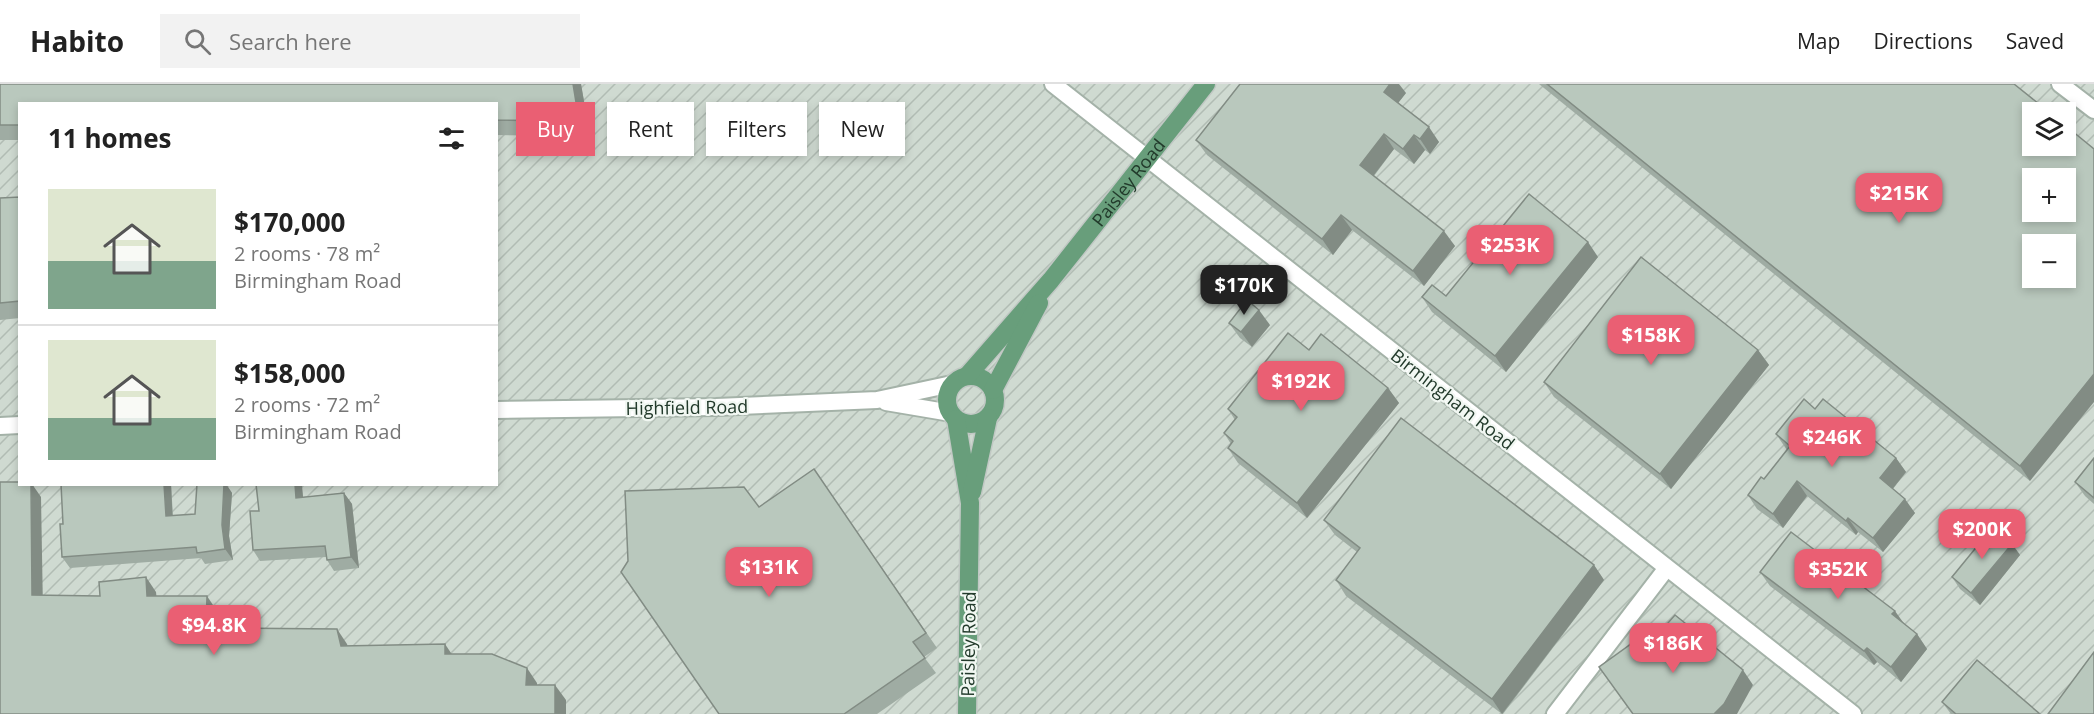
<!DOCTYPE html>
<html lang="en">
<head>
<meta charset="utf-8">
<style>
  :root { --surface:#fff; --page:#f2f2f2; --text:#222; --muted:#767676; --line:#e0e0e0; --accent:#ea5f73 }
  body { margin:0; font-family:"Open Sans",sans-serif; background:var(--page); color:var(--text); height:100vh; display:flex; flex-direction:column; font-size:22px; white-space:nowrap }
  * { box-sizing:border-box; margin:0 }
  p { font-size:20px; color:var(--muted) }
  .icon { flex:none; width:33px; height:33px; fill:none; stroke:currentColor; stroke-width:2; stroke-linecap:round; stroke-linejoin:round }
  .map { position:relative; flex:1; overflow:hidden }
  .panel { position:absolute; left:18px; top:18px; width:480px; height:384px; display:flex; flex-direction:column; background:var(--surface); border-radius:0px; box-shadow:0 3px 9px #0003 }
  .panel>* { flex:none }
  .banner { position:absolute; left:516px; top:18px; width:570px; height:54px; display:flex; gap:12px }
  .fabs { position:absolute; left:2022px; top:18px; display:grid; gap:12px }
  .fabs a { display:grid; place-items:center; width:54px; height:54px; border-radius:0px; background:var(--surface); box-shadow:0 3px 9px #0003; font-size:30px }
  .price { position:absolute; translate:-50% -51px; padding:0 14px; border-radius:12px; background:var(--accent); color:#fff; font-size:20px; line-height:39px; filter:drop-shadow(0 2px 3px #0008) }
  .price::after { content:''; position:absolute; left:50%; top:36px; width:18px; height:14px; margin-left:-9px; background:inherit; clip-path:polygon(0 0,100% 0,50% 100%) }
  .price.selected { background:#222; color:#fff }
  ul { padding:0; list-style:none }
  li { display:flex; align-items:center; gap:18px; height:150px; padding:0 30px }
  li+li { border-top:2px solid var(--line) }
  li span { display:grid; place-items:center; flex:none; width:168px; height:120px; border-radius:0px; color:#555 }
  li>.icon { margin-inline-start:auto }
  span .icon { width:72px; height:72px; fill:#fffc; stroke-width:1 }
  li b { font-size:26px }
  h2 { display:flex; justify-content:space-between; align-items:center; height:72px; padding:0 30px; font-size:26px }
  .tag { padding:0 21px; border-radius:0px; background:var(--surface); box-shadow:0 3px 9px #0003; font-size:21px; line-height:54px }
  .tag.selected { background:var(--accent); color:#fff }
  header { display:flex; align-items:center; gap:36px; box-sizing:border-box; height:84px; padding:0 30px; background:var(--surface); border-bottom:2px solid var(--line) }
  header strong { font-size:28px }
  nav { display:flex; gap:33px; margin-inline-start:auto; font-size:21px }
  .search { width:420px; height:54px; background:var(--page); display:flex; align-items:center; gap:15px; box-sizing:border-box; padding:0 21px; border-radius:0px; color:var(--muted); font-size:22px }
  .map>svg:first-child { display:block }
  .industrial { fill:url(#industrial-furrows); fill-rule:evenodd }
  .lines { fill:none; stroke-linecap:round; stroke-linejoin:round }
  .minor-casing { stroke:#a4b2a8; stroke-width:20 }
  .major-casing { stroke:#c1c8c4; stroke-width:21 }
  .minor { stroke:#fff; stroke-width:16 }
  .major { stroke:#689e7b; stroke-width:18 }
  .wall { fill:#9faca3 }
  .shaded-wall { fill:#828c84 }
  .building { fill:#b9c8bd; stroke:#828c84; stroke-width:1.5; fill-rule:evenodd }
  .labels { text-anchor:middle; dominant-baseline:central; stroke-width:4.5; stroke-linejoin:round; paint-order:stroke }
  .street-label { font-size:18px; fill:#223a2b; stroke:#f1f7f2 }
</style>
</head>
<body>
<header>
<strong>Habito</strong>
<div class="search"><svg class="icon" aria-label="search" viewBox="0 0 24 24"><circle cx="10" cy="10" r="6"/><path d="M15 15l6 6"/></svg>Search here</div>
<nav><a>Map</a><a>Directions</a><a>Saved</a></nav>
</header>
<div class="map">
<svg width="2094" height="630" viewBox="0 0 2094 630">
  <defs>
    <pattern id="industrial-furrows" width="10" height="10" patternUnits="userSpaceOnUse" patternTransform="scale(1.5)"><rect width="10" height="10" fill="#cfdad1"/><path d="M-1 1l2-2M0 10L10 0M9 11l2-2" fill="none" stroke="#b1bcb4"/></pattern>
  </defs>
  <rect width="100%" height="100%" fill="#e1ebe3"/>
  <!-- industrial -->
  <path class="industrial" d="M 0,0 L 2094,0 L 2094,630 L 0,630 ZM 20,20 L 496,20 L 496,400 L 20,400 ZM 2032,28 L 2066,28 L 2066,62 L 2032,62 ZM 2032,94 L 2066,94 L 2066,128 L 2032,128 ZM 2032,160 L 2066,160 L 2066,194 L 2032,194 Z"/>
  <g class="lines">
    <defs>
      <g id="minor">
        <path d="M 1053,0 L 1853,630"/>
        <path d="M 2060,0 L 2094,26"/>
        <path d="M 886,318 L 951,329"/>
        <path d="M 496,326 L 716,323 L 877,316 L 952,300"/>
        <path d="M 0,342 L 20,341"/>
        <path d="M 1555,630 L 1666,485"/>
      </g>
      <g id="major">
        <circle cx="971" cy="316" r="24"/>
        <path id="s1" d="M 967,292 L 1051,196 L 1206,0"/>
        <path d="M 993,306 L 1039,219"/>
        <path d="M 956,335 L 970,419 L 967,630"/>
        <path d="M 972,408 L 988,334"/>
      </g>
    </defs>
    <!-- minor casing -->
    <use href="#minor" class="minor-casing"/>
    <!-- major casing -->
    <use href="#major" class="major-casing"/>
    <!-- minor -->
    <use href="#minor" class="minor"/>
    <!-- major -->
    <use href="#major" class="major"/>
  </g>
  <!-- wall -->
  <g class="wall">
    <path d="M 0,0 L 581,0 L 590,52 L 496,51 L 496,20 L 20,20 L 20,56 L 0,56 Z"/>
    <path d="M 1539,0 L 2014,0 L 2030,397 Z"/>
    <path d="M 1406,9 L 1398,19 L 1439,58 L 1430,70 L 1425,66 L 1414,80 L 1394,65 L 1374,92 L 1455,162 L 1424,202 L 1352,146 L 1333,171 L 1207,71 L 1196,56 Z"/>
    <path d="M 20,113 L 20,234 L 0,236 L 0,114 Z"/>
    <path d="M 1598,173 L 1506,288 L 1432,228 L 1422,213 L 1446,212 Z"/>
    <path d="M 1229,239 L 1270,241 L 1252,263 L 1240,254 Z"/>
    <path d="M 1309,266 L 1388,304 L 1399,319 L 1307,434 L 1238,379 L 1228,364 L 1231,360 L 1224,349 L 1235,336 L 1228,325 Z"/>
    <path d="M 1758,266 L 1769,281 L 1671,405 L 1554,313 L 1544,298 Z"/>
    <path d="M 1815,325 L 1896,374 L 1906,388 L 1893,405 L 1915,429 L 1883,468 L 1858,448 L 1856,451 L 1807,412 L 1783,444 L 1757,425 L 1748,411 L 1764,395 L 1787,366 L 1776,350 Z"/>
    <path d="M 2094,374 L 2094,420 L 2085,412 L 2075,398 Z"/>
    <path d="M 814,385 L 937,564 L 924,573 L 936,589 L 877,630 L 719,630 L 759,423 Z"/>
    <path d="M 61,400 L 171,400 L 173,432 L 195,430 L 197,400 L 226,400 L 232,409 L 229,452 L 233,476 L 205,480 L 201,474 L 70,484 L 62,473 L 63,440 Z"/>
    <path d="M 256,400 L 301,400 L 303,413 L 344,409 L 352,420 L 359,484 L 334,487 L 327,476 L 326,473 L 260,477 L 253,466 L 259,427 Z"/>
    <path d="M 1324,436 L 1594,481 L 1604,496 L 1503,630 L 1502,630 L 1346,512 L 1336,496 L 1357,468 L 1335,451 Z"/>
    <path d="M 2012,460 L 2020,471 L 1980,521 L 1960,505 L 1952,493 Z"/>
    <path d="M 1760,488 L 1904,540 L 1917,550 L 1927,565 L 1901,598 L 1877,578 L 1874,581 L 1770,502 Z"/>
    <path d="M 1942,618 L 2040,630 L 1951,630 Z"/>
  </g>
  <!-- shaded-wall -->
  <g class="shaded-wall">
    <path d="M 573,0 L 581,0 L 590,52 L 579,37 Z"/>
    <path d="M 1390,0 L 1399,0 L 1406,9 L 1395,23 L 1384,8 Z"/>
    <path d="M 1429,43 L 1439,58 L 1430,70 L 1420,55 Z"/>
    <path d="M 1384,50 L 1394,65 L 1370,96 L 1360,81 Z"/>
    <path d="M 1414,51 L 1425,66 L 1414,80 L 1403,65 Z"/>
    <path d="M 1341,131 L 1352,146 L 1333,171 L 1322,155 Z"/>
    <path d="M 1444,147 L 1455,162 L 1424,202 L 1413,187 Z"/>
    <path d="M 1588,158 L 1598,173 L 1506,288 L 1495,272 Z"/>
    <path d="M 1259,226 L 1270,241 L 1252,263 L 1241,248 Z"/>
    <path d="M 1758,266 L 1769,281 L 1671,405 L 1660,390 Z"/>
    <path d="M 2094,290 L 2094,318 L 2030,397 L 2020,382 Z"/>
    <path d="M 1388,304 L 1399,319 L 1307,434 L 1297,419 Z"/>
    <path d="M 1896,374 L 1906,388 L 1890,408 L 1880,394 Z"/>
    <path d="M 1797,397 L 1807,412 L 1783,444 L 1773,430 Z"/>
    <path d="M 31,400 L 32,400 L 41,413 L 43,526 L 32,511 Z"/>
    <path d="M 164,400 L 171,400 L 173,443 L 166,432 Z"/>
    <path d="M 224,400 L 226,400 L 232,409 L 229,452 L 233,476 L 225,465 L 222,441 Z"/>
    <path d="M 295,400 L 301,400 L 302,401 L 304,425 L 296,414 Z"/>
    <path d="M 344,409 L 352,420 L 359,484 L 351,473 Z"/>
    <path d="M 1905,415 L 1915,429 L 1883,468 L 1873,454 Z"/>
    <path d="M 1848,434 L 1858,448 L 1856,451 L 1846,437 Z"/>
    <path d="M 2012,460 L 2020,471 L 1980,521 L 1971,509 Z"/>
    <path d="M 1594,481 L 1604,496 L 1502,630 L 1492,615 Z"/>
    <path d="M 146,493 L 156,508 L 158,527 L 147,512 Z"/>
    <path d="M 207,512 L 217,527 L 217,559 L 206,544 Z"/>
    <path d="M 1895,527 L 1905,541 L 1892,530 Z"/>
    <path d="M 337,545 L 347,560 L 352,577 L 341,562 Z"/>
    <path d="M 1917,550 L 1927,565 L 1901,598 L 1891,583 Z"/>
    <path d="M 445,560 L 455,575 L 445,570 Z"/>
    <path d="M 1867,564 L 1877,578 L 1874,581 L 1864,567 Z"/>
    <path d="M 527,584 L 537,599 L 537,616 L 526,601 Z"/>
    <path d="M 1743,586 L 1753,601 L 1737,630 L 1714,630 Z"/>
    <path d="M 555,601 L 566,616 L 566,630 L 555,630 Z"/>
  </g>
  <!-- building -->
  <g class="building">
    <path d="M 0,0 L 573,0 L 579,37 L 496,36 L 496,20 L 20,20 L 20,41 L 0,41 Z"/>
    <path d="M 1240,0 L 1390,0 L 1384,8 L 1429,43 L 1420,55 L 1414,51 L 1403,65 L 1384,50 L 1360,81 L 1444,147 L 1413,187 L 1341,131 L 1322,155 L 1196,56 Z"/>
    <path d="M 1547,0 L 2014,0 L 2049,28 L 2032,28 L 2032,62 L 2066,62 L 2066,42 L 2094,65 L 2094,290 L 2020,382 ZM 2032,94 L 2066,94 L 2066,128 L 2032,128 ZM 2032,160 L 2066,160 L 2066,194 L 2032,194 Z"/>
    <path d="M 1529,110 L 1588,158 L 1495,272 L 1422,213 L 1432,201 L 1446,212 Z"/>
    <path d="M 20,113 L 20,217 L 0,219 L 0,114 Z"/>
    <path d="M 1641,173 L 1758,266 L 1660,390 L 1544,298 Z"/>
    <path d="M 1247,216 L 1259,226 L 1241,248 L 1229,239 Z"/>
    <path d="M 1288,249 L 1309,266 L 1321,250 L 1388,304 L 1297,419 L 1228,364 L 1233,357 L 1224,349 L 1237,333 L 1228,325 Z"/>
    <path d="M 1804,315 L 1815,325 L 1823,315 L 1896,374 L 1880,394 L 1905,415 L 1873,454 L 1848,434 L 1846,437 L 1797,397 L 1773,430 L 1748,411 L 1761,393 L 1764,395 L 1790,362 L 1776,350 Z"/>
    <path d="M 1401,334 L 1594,481 L 1492,615 L 1336,496 L 1360,464 L 1324,436 Z"/>
    <path d="M 2094,374 L 2094,414 L 2075,398 Z"/>
    <path d="M 814,385 L 926,549 L 913,558 L 925,574 L 844,630 L 719,630 L 621,488 L 628,477 L 625,407 L 744,403 L 759,423 Z"/>
    <path d="M 0,398 L 20,398 L 20,400 L 31,400 L 32,511 L 100,512 L 99,498 L 146,493 L 147,512 L 207,512 L 206,544 L 337,545 L 341,562 L 445,560 L 445,570 L 492,570 L 527,584 L 526,601 L 555,601 L 555,630 L 0,630 Z"/>
    <path d="M 61,400 L 164,400 L 166,432 L 195,430 L 197,400 L 224,400 L 222,441 L 225,465 L 197,469 L 196,463 L 62,473 L 60,440 L 63,440 Z"/>
    <path d="M 256,400 L 295,400 L 296,414 L 344,409 L 351,473 L 327,476 L 325,462 L 253,466 L 250,427 L 259,427 Z"/>
    <path d="M 1992,444 L 2012,460 L 1971,509 L 1952,493 Z"/>
    <path d="M 1791,448 L 1895,527 L 1892,530 L 1917,550 L 1891,583 L 1867,564 L 1864,567 L 1760,488 Z"/>
    <path d="M 1675,531 L 1743,586 L 1724,620 L 1714,630 L 1633,630 L 1599,583 L 1631,560 L 1652,557 Z"/>
    <path d="M 2094,568 L 2094,630 L 2048,630 Z"/>
    <path d="M 1977,576 L 2040,630 L 1956,630 L 1942,618 Z"/>
  </g>
  <g class="labels">
    <!-- street labels -->
    <g class="street-label">
      <text stroke="none"><textPath href="#s1" startOffset="252">Paisley Road</textPath></text>
      <text transform="translate(1453 315) rotate(38)">Birmingham Road</text>
      <text transform="translate(687 323) rotate(-1)">Highfield Road</text>
      <text transform="translate(968 560) rotate(-89)">Paisley Road</text>
    </g>
  </g>
</svg>
<div class="fabs">
<a><svg class="icon" aria-label="layers" viewBox="0 0 24 24"><path d="M12 4l9 5-9 5-9-5zM3 14l9 5 9-5"/></svg></a>
<a>+</a>
<a>−</a>
</div>
<b class="price" style="left:1899px;top:140px">$215K</b>
<b class="price" style="left:1510px;top:192px">$253K</b>
<b class="price selected" style="left:1244px;top:232px">$170K</b>
<b class="price" style="left:1651px;top:282px">$158K</b>
<b class="price" style="left:1301px;top:328px">$192K</b>
<b class="price" style="left:1832px;top:384px">$246K</b>
<b class="price" style="left:1982px;top:476px">$200K</b>
<b class="price" style="left:769px;top:514px">$131K</b>
<b class="price" style="left:1838px;top:516px">$352K</b>
<b class="price" style="left:214px;top:572px">$94.8K</b>
<b class="price" style="left:1673px;top:590px">$186K</b>
<div class="banner">
<a class="tag selected">Buy</a>
<a class="tag">Rent</a>
<a class="tag">Filters</a>
<a class="tag">New</a>
</div>
<section class="panel">
<h2>11 homes<svg class="icon" aria-label="filters" viewBox="0 0 24 24"><path d="M4 7h16M4 17h16"/><circle cx="9" cy="7" r="2"/><circle cx="15" cy="17" r="2"/></svg></h2>
<ul>
<li><span style="background:linear-gradient(#dfe7d0 60%,#7fa58c 0)"><svg class="icon" aria-label="home" viewBox="0 0 24 24"><path d="M3 11l9-7 9 7M6 9v11h12V9"/></svg></span><div><b>$170,000</b><p>2 rooms · 78 m²</p><p>Birmingham Road</p></div></li>
<li><span style="background:linear-gradient(#dfe7d0 65%,#7fa58c 0)"><svg class="icon" aria-label="home" viewBox="0 0 24 24"><path d="M3 11l9-7 9 7M6 9v11h12V9"/></svg></span><div><b>$158,000</b><p>2 rooms · 72 m²</p><p>Birmingham Road</p></div></li>
</ul>
</section>
</div>
</body>
</html>
